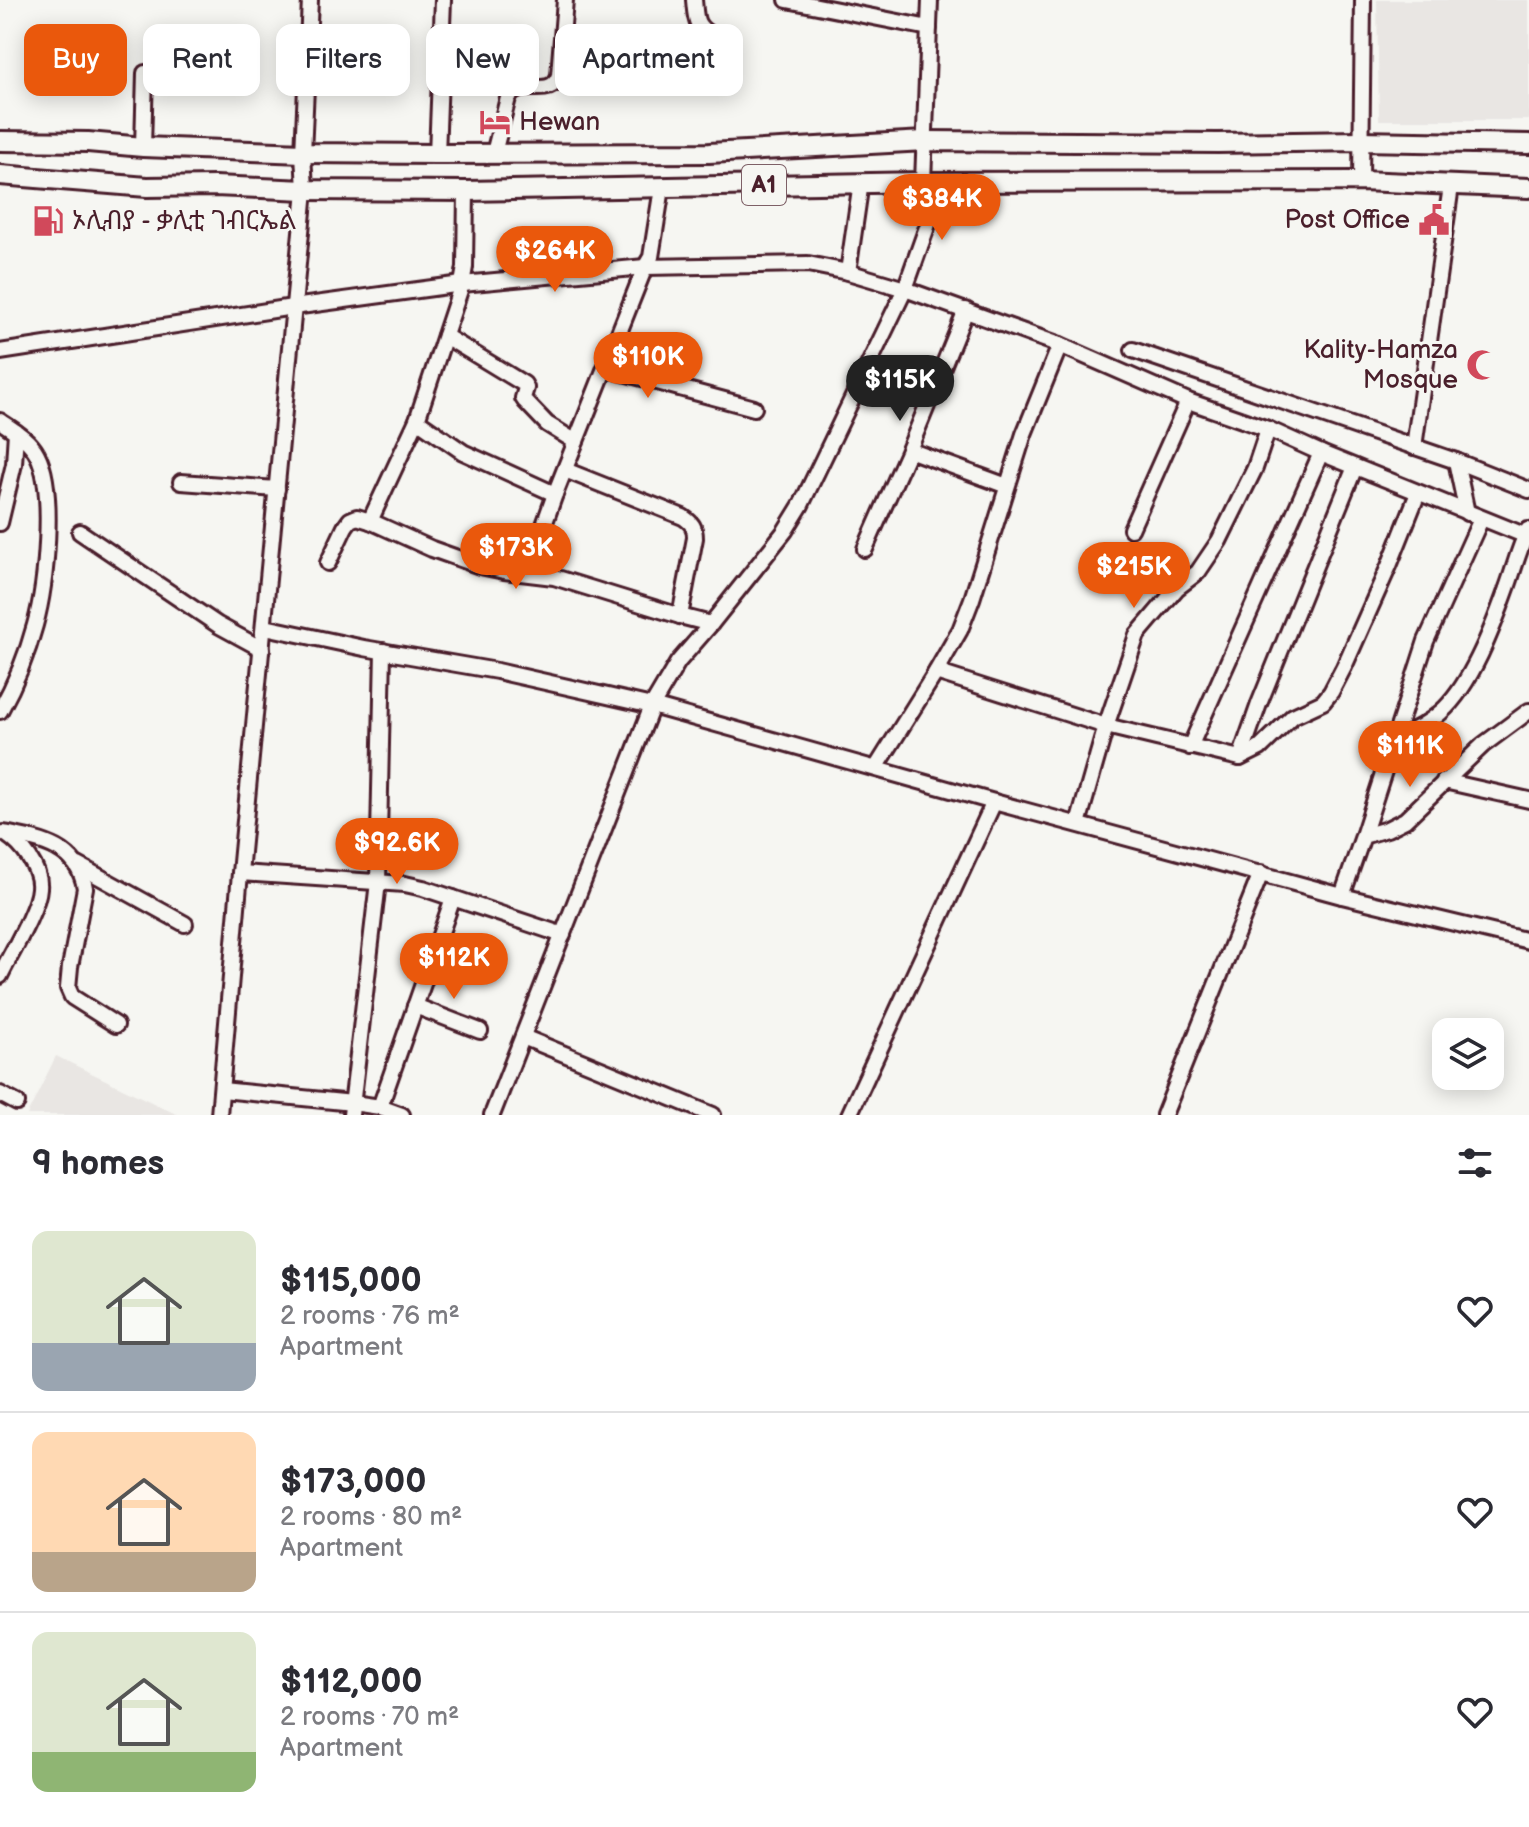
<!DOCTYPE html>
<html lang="en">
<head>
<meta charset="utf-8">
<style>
  :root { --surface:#fff; --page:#f7f7f7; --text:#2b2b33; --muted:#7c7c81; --line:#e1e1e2; --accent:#ea580c }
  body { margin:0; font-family:"Balsamiq Sans","Noto Sans Ethiopic",sans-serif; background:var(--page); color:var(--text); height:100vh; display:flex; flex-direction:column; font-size:30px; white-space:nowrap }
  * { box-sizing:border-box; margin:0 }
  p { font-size:26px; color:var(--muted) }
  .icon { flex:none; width:44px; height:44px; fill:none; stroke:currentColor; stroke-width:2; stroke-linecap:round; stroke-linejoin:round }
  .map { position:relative; height:1115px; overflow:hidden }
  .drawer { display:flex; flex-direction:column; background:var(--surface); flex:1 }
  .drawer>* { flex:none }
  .hud { position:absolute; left:24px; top:24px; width:800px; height:72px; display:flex; gap:16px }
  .fabs { position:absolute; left:1432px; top:1018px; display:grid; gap:16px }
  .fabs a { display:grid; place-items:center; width:72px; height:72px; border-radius:16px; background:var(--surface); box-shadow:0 4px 20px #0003; font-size:40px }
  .price { position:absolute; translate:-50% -68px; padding:0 18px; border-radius:28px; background:var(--accent); color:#fff; font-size:26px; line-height:52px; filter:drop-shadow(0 2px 4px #0008) }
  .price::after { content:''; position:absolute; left:50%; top:48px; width:24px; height:18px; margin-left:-12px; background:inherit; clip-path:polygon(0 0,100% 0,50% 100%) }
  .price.active { background:#222; color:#fff }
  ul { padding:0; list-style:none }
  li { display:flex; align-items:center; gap:24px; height:200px; padding:0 32px }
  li+li { border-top:2px solid var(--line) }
  li span { display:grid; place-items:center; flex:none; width:224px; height:160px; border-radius:16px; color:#555 }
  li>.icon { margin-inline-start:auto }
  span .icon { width:96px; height:96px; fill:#fffc; stroke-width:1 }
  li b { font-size:34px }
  h2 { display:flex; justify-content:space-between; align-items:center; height:96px; padding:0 32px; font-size:34px }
  .pill { padding:0 28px; border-radius:16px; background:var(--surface); box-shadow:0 4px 20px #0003; font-size:28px; line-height:72px }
  .pill.active { background:var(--accent); color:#fff }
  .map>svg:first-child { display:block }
  .built { fill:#e9e6e3 }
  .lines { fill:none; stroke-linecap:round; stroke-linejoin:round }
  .minor-casing { stroke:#4a1f2b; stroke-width:20 }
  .major-casing { stroke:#4a1f2b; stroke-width:24 }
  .minor { stroke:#f6f6f2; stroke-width:14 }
  .major { stroke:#f6f6f2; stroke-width:18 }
  .labels { text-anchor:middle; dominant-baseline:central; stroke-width:6; stroke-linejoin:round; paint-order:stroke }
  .shield { fill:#f6f6f2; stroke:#7e6067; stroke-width:2 }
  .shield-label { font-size:24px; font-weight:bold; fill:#4a1f2b }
  .poi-label { font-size:26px; fill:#4a1f2b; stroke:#f6f6f2; text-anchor:start }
</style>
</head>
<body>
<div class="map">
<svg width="1529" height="1115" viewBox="0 0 1529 1115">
  <rect width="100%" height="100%" fill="#f6f6f2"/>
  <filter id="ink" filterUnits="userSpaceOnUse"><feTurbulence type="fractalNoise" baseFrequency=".0125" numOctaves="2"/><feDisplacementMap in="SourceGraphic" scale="16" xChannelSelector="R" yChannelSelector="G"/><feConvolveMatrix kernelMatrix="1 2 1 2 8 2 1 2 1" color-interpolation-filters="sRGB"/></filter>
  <g filter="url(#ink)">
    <!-- built -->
    <g class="built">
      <path d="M 1377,0 L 1529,0 L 1529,120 L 1379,120 Z"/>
      <path d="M 56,1056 L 178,1115 L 27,1115 Z"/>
    </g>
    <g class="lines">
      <defs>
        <g id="minor">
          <path d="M 694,0 C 696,19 694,25 712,36"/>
          <path d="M 787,0 L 929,28"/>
          <path d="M 143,147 L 145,73"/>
          <path d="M 494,153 L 508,98 C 522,76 551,101 559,75 L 565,0"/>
          <path d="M 437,154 L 443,0"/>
          <path d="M 1361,181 L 1363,0"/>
          <path d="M 923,182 L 930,0"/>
          <path d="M 848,272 L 861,182"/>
          <path d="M 445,336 L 524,384 L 526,388 L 523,398 L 525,401 L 547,424 L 576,442"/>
          <path d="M 1133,350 L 1456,461 L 1529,490"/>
          <path d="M 0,352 L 293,307 L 462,284 L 645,267 L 808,264 L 848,272 L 905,289 L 1060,345 L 1188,401 L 1268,429 L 1321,453 L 1529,537"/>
          <path d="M 605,368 L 754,408"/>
          <path d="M 417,420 L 463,452 L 555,494"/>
          <path d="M 0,421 C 13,430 29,439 37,454 C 56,490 46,586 35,625 C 27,655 15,684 0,711"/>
          <path d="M 1414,447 L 1451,186"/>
          <path d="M 909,450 L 1007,486"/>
          <path d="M 1456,461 L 1467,513"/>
          <path d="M 565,470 L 683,517 C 692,523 695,527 695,538 L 680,616 L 711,624"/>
          <path d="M 181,482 L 277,489"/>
          <path d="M 370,521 L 417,420 L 462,284 L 465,267 L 466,191"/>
          <path d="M 0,523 L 14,464 L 16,432"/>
          <path d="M 1131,529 L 1188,401"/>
          <path d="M 80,532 L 218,625 L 262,649"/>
          <path d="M 865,549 L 909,450 L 966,310"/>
          <path d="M 328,563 L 345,527 L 350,520 L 357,517 L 370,521 L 432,549 L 480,566 L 504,571 L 554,577 L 680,616"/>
          <path d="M 527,573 L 555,494 L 645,267 L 651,257 L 662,188"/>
          <path d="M 265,627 L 364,648 L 497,671 L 652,706 L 994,802 L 1342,896 L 1529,941"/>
          <path d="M 936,672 L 1106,726 L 1240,758 L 1260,748 L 1293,716 L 1323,702 L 1331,692 L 1344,667 L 1389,566 L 1418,493"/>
          <path d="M 1393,740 C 1410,732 1427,725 1441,712 C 1471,686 1494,625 1507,588 C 1514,569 1519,548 1528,530"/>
          <path d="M 1190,747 L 1321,453"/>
          <path d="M 1240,758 L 1259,704 L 1355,467"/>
          <path d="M 876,768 L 936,672 L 960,630 L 972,599 L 1024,434 L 1060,345"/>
          <path d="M 1444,781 L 1529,800"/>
          <path d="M 1078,824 L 1106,726 L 1137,635 L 1177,588 L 1198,572 L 1219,541 L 1255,468 L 1268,429"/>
          <path d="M 4,833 C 40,840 78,846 85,888 L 70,967 L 68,988 L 72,997 L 116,1025"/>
          <path d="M 1363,836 L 1426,641 L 1481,519"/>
          <path d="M 78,865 L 185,924"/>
          <path d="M 240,873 L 405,884 L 423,888 L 563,935"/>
          <path d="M 1342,896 L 1363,836 L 1387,829 L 1405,820 L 1483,745 L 1529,711"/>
          <path d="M 0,976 C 10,955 38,909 39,888 C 41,869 22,845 7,835"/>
          <path d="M 415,1006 L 480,1031"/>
          <path d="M 523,1037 L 713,1115"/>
          <path d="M 222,1090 L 353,1103 L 380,1107 L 402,1115"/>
          <path d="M 0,1094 L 17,1103"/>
          <path d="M 380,1107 L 453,898"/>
          <path d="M 219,1115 L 240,873 L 305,190 L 303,153 L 310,0"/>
          <path d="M 351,1115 L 378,882 L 383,651"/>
          <path d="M 492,1115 L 652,706 L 678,662 L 711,624 L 785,531 L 801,505 L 905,289 L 943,182"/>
          <path d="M 849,1115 L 994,802"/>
          <path d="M 1164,1115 L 1261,873"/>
        </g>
        <g id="major">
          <path d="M 0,141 L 88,142 L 143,147 L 303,153 L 437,154 L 709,153 L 925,141 L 1218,143 L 1360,141 L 1529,144"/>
          <path d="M 0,175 L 147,187 L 215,186 L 305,190 L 466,191 L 923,182 L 1361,181 L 1529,188"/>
        </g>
      </defs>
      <!-- minor casing -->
      <use href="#minor" class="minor-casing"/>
      <!-- major casing -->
      <use href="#major" class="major-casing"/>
      <!-- minor -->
      <use href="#minor" class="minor"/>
      <!-- major -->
      <use href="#major" class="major"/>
    </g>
  </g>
  <!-- icons -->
  <defs>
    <symbol id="hotel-bare" viewBox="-9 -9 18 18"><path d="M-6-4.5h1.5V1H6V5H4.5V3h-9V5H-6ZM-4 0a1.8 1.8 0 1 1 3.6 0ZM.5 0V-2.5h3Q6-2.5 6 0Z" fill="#d1495b" stroke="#f6f6f2" stroke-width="2.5" paint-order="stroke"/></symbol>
    <symbol id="civic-bare" viewBox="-9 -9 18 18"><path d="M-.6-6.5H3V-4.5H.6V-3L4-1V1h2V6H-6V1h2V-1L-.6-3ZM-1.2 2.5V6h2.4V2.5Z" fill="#d1495b" stroke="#f6f6f2" stroke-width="2.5" paint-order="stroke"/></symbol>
    <symbol id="fuel-bare" viewBox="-9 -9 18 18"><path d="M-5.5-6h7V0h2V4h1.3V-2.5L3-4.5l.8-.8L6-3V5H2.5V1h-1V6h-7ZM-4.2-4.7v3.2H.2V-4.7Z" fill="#d1495b" stroke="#f6f6f2" stroke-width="2.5" paint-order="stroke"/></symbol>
    <symbol id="mosque-bare" viewBox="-9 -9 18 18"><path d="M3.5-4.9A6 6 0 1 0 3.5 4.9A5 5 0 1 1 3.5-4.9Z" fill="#d1495b" stroke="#f6f6f2" stroke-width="2.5" paint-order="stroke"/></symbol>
  </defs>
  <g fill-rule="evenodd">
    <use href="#hotel-bare" x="473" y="100" width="44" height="44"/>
    <use href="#civic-bare" x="1412" y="198" width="44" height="44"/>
    <use href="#fuel-bare" x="26" y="199" width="44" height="44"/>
    <use href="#mosque-bare" x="1460" y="343" width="44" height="44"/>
  </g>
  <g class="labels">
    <!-- shield labels -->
    <rect class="shield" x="742" y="165" width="44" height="40" rx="6"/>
    <g class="shield-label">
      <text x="764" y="185">A1</text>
    </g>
    <!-- poi labels -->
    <g class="poi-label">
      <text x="519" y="122">Hewan</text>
      <text x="1410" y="220" text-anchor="end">Post Office</text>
      <text x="72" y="221">ኦሊብያ - ቃሊቲ ገብርኤል</text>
      <text x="1458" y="350" text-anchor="end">Kality-Hamza<tspan x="1458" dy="30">Mosque</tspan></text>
    </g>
  </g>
</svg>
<div class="fabs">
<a><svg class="icon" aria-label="layers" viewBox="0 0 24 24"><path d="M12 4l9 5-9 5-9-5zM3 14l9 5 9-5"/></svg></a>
</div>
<b class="price" style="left:942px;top:242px">$384K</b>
<b class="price" style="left:555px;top:294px">$264K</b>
<b class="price" style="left:648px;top:400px">$110K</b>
<b class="price active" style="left:900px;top:423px">$115K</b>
<b class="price" style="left:516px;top:591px">$173K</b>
<b class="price" style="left:1134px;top:610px">$215K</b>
<b class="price" style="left:1410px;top:789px">$111K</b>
<b class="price" style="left:397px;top:886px">$92.6K</b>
<b class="price" style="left:454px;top:1001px">$112K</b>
<div class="hud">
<a class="pill active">Buy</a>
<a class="pill">Rent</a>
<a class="pill">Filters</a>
<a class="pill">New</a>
<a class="pill">Apartment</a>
</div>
</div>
<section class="drawer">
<h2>9 homes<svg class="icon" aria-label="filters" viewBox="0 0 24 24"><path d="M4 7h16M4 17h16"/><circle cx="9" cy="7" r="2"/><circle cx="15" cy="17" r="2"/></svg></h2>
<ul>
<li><span style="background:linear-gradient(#dfe7d0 70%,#9aa5b1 0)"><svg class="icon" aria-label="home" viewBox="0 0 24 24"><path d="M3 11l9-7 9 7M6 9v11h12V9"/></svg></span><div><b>$115,000</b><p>2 rooms · 76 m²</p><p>Apartment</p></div><svg class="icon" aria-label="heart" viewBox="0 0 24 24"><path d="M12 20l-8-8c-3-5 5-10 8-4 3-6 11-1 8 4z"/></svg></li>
<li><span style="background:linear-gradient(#ffd9b3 75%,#b9a48a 0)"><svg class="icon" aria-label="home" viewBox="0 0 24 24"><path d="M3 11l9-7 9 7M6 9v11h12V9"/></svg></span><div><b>$173,000</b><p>2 rooms · 80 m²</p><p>Apartment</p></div><svg class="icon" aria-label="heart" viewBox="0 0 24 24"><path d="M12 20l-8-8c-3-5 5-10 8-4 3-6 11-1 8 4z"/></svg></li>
<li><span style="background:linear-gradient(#dfe7d0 75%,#8fb573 0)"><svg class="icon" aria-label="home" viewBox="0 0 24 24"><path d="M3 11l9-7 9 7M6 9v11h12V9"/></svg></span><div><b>$112,000</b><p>2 rooms · 70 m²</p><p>Apartment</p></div><svg class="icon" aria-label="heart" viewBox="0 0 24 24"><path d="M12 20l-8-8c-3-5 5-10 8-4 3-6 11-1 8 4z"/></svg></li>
</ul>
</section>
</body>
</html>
